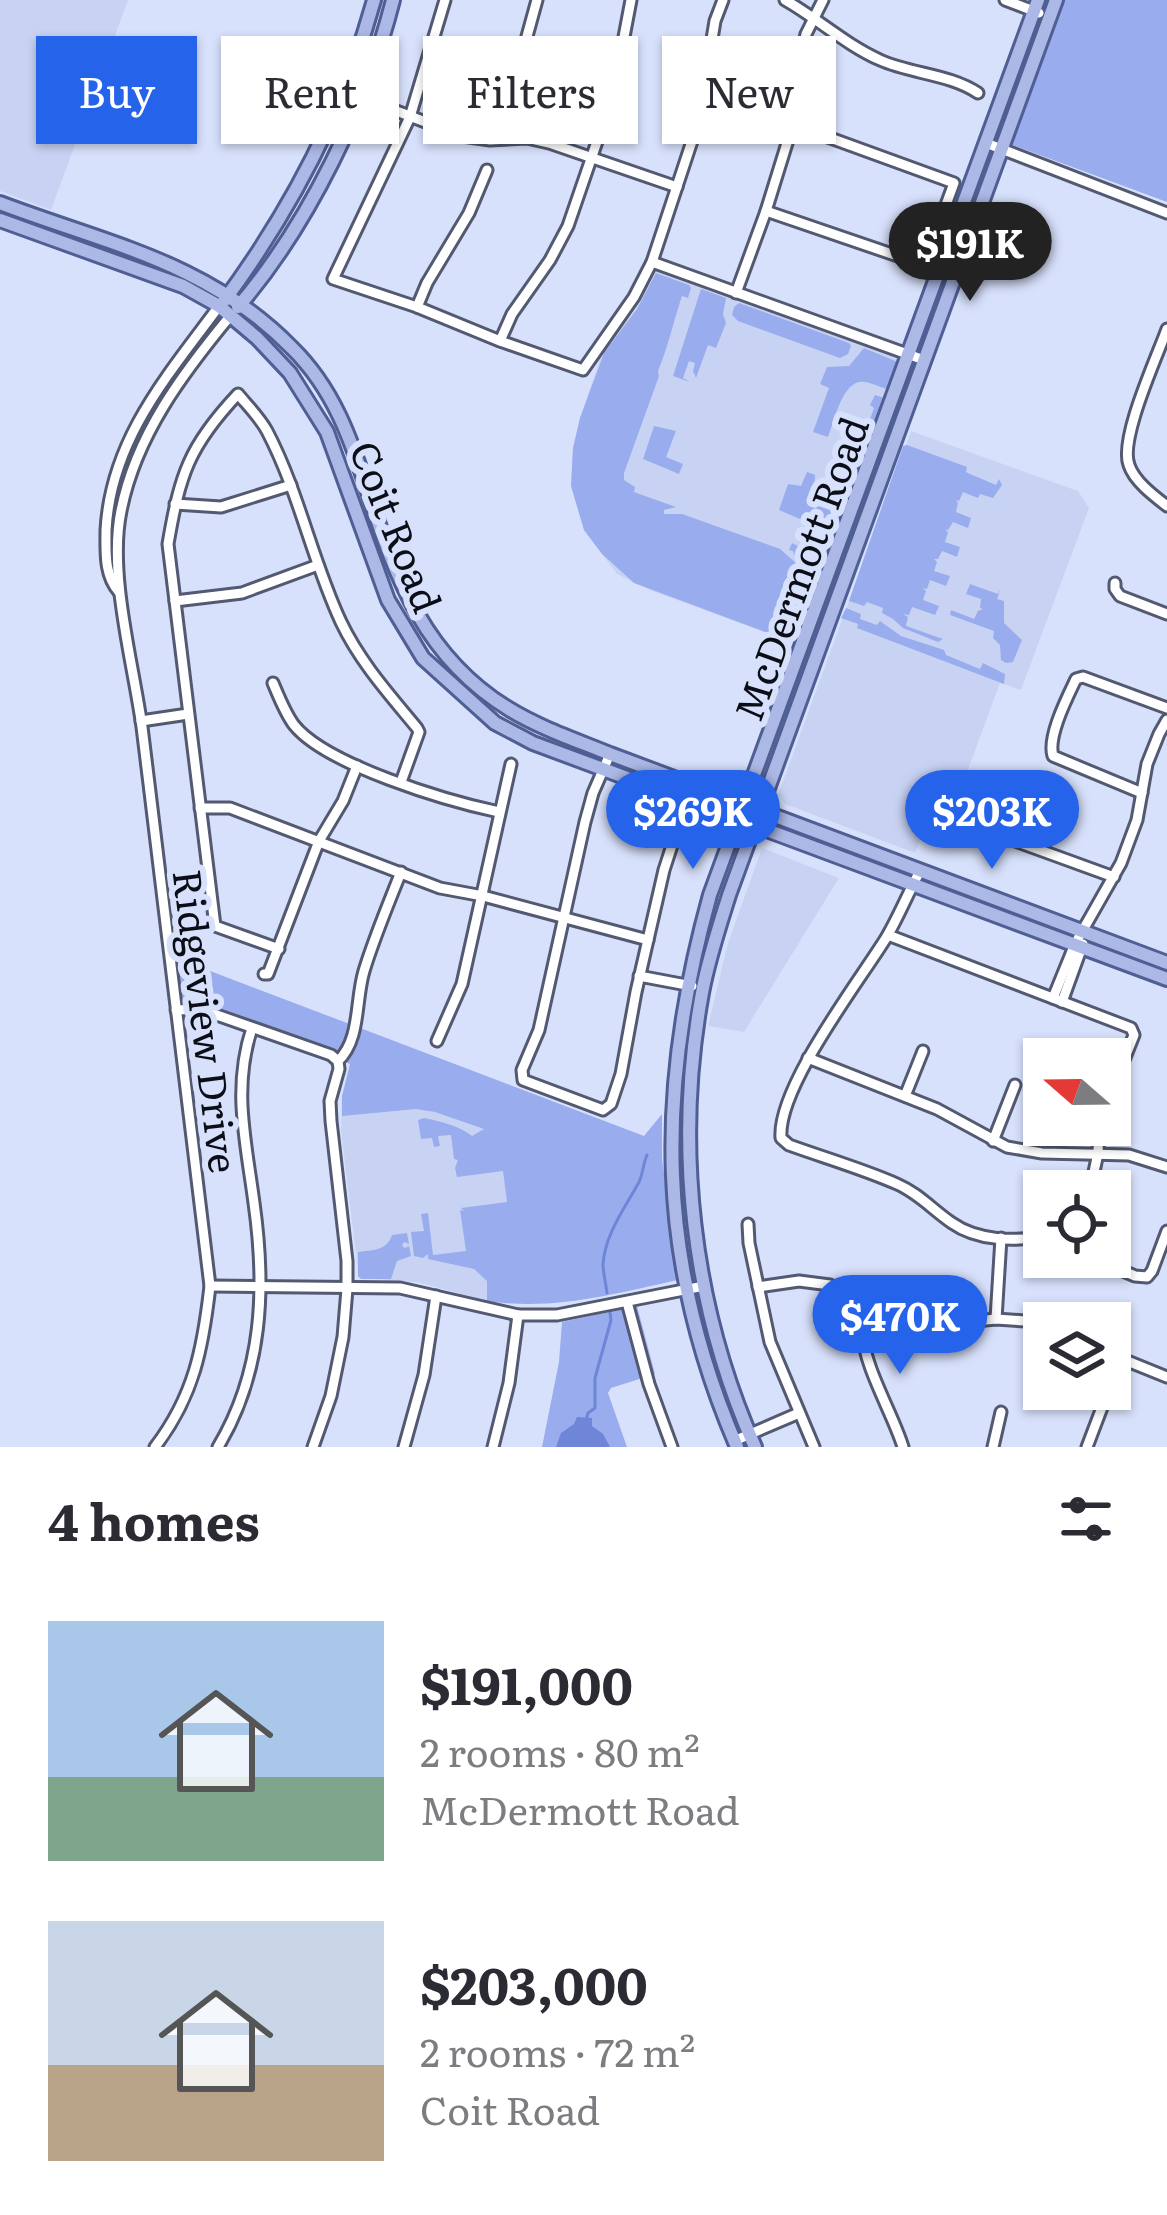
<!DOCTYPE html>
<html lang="en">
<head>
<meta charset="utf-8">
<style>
  :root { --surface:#fff; --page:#f2f2f3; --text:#2b2b33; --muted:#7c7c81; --accent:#2563eb }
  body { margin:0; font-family:Literata,serif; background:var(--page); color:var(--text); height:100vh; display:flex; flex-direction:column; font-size:45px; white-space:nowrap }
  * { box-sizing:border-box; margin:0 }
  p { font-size:39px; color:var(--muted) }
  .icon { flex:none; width:66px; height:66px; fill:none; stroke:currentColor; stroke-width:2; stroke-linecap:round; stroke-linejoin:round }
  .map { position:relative; height:1447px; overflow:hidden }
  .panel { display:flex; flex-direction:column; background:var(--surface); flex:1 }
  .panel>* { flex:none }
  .top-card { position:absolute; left:36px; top:36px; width:1095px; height:108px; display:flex; gap:24px }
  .needle { width:78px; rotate:290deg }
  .buttons { position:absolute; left:1023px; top:1038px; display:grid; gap:24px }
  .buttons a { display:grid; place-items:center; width:108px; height:108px; border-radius:0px; background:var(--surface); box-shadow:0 3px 9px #0004; font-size:60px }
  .price { position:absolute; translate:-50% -102px; padding:0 27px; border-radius:42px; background:var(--accent); color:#fff; font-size:39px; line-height:78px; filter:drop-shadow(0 3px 6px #0008) }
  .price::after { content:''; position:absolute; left:50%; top:72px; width:36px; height:27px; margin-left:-18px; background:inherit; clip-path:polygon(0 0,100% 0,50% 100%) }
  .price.on { background:#222; color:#fff }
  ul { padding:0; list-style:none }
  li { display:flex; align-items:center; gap:36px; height:300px; padding:0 48px }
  li span { display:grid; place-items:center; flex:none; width:336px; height:240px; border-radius:0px; color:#555 }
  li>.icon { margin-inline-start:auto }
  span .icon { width:144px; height:144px; fill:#fffc; stroke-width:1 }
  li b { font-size:51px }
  h2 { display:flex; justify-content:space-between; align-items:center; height:144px; padding:0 48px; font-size:51px }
  .pill { padding:0 42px; border-radius:0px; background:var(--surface); box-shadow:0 3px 9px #0004; font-size:42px; line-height:108px }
  .pill.on { background:var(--accent); color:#fff }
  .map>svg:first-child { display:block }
  .built { fill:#c8d3f4 }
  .green { fill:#99acee }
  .water { fill:#6e85d8 }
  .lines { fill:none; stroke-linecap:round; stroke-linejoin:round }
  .stream { stroke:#6e85d8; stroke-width:3 }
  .minor-casing { stroke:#525970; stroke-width:15 }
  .major-casing { stroke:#4f5e93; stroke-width:18 }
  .minor { stroke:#fff; stroke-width:9 }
  .major { stroke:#acb8e6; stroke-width:12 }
  .labels { text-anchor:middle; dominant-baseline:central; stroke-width:12; stroke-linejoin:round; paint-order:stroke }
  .street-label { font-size:39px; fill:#0b0e17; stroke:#d8e1fc }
</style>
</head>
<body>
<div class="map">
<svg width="1167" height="1447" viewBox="0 0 1167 1447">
  <rect width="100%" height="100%" fill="#d8e1fc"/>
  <!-- built -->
  <g class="built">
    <path d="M 0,0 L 128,0 L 51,210 L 0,191 Z"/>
    <path d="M 656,270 L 900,359 L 797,644 L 650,590 L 617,574 L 584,530 L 571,486 L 573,448 L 580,418 L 602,353 L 635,310 Z"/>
    <path d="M 911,431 L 1078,491 L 1089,508 L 1021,690 L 1000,683 L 950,818 L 923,833 L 915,853 L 785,804 L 778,795 Z"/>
    <path d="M 762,848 L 839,878 L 744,1032 L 708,1026 L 728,943 Z"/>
    <path d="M 352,1065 L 536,1133 L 487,1301 L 417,1282 L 359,1278 L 341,1131 L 342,1098 Z"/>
  </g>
  <!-- green -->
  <g class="green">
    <path d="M 1064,0 L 1167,0 L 1167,202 L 1010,144 Z"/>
    <path d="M 656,273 L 689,285 L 691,288 L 688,298 L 682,296 C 673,323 669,344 658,371 L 659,376 L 624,473 L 624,480 L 635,487 L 634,492 L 676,507 L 664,510 L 664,514 L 682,514 L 780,549 L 797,564 L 793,551 L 789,550 L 792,543 L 798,546 L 803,571 L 818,581 L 795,643 L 634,583 L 602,554 L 584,530 L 571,486 L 573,448 L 580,418 L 604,353 L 637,309 Z"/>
    <path d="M 701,289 L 726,298 L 723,314 L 726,323 L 716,348 L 708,345 L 696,378 L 693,371 L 695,363 L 689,361 L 683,378 L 690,382 L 673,376 Z"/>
    <path d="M 739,303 L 849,343 L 851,346 L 848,354 L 840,358 L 738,321 L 732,315 L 734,307 Z"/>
    <path d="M 864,348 L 900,363 L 890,390 C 882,388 867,380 859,382 C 841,386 834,422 828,437 L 813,432 L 829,388 L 820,384 L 827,367 L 849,366 Z"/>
    <path d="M 875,395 L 884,398 L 884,401 L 849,498 L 846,500 L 837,495 L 840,486 L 845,487 L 874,408 L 870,405 Z"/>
    <path d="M 654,426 L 676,431 L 666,457 L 683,464 L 679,474 L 643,459 Z"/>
    <path d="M 907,445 L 967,467 L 966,472 L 970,474 L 996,485 L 999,479 L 1002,485 L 993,498 L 980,494 L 978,498 L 963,492 L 959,501 L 956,500 L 958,503 L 956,512 L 971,518 L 968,528 L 953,522 L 948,530 L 945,529 L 948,532 L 945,542 L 960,547 L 957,557 L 942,551 L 938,559 L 934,559 L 937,562 L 934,571 L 950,576 L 946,586 L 930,580 L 927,589 L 923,588 L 926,591 L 923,600 L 939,606 L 935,615 L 912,607 L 909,615 L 903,614 L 908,617 L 906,626 L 943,639 L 938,642 L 903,628 L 893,619 L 882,613 L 883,608 L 867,602 L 864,606 L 849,601 L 903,446 Z"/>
    <path d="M 807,472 L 815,475 L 814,489 L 818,499 L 844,510 L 835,534 L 779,510 L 788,484 L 801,486 Z"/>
    <path d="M 970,584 L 998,594 L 1001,588 L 997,599 L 1004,601 L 1004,623 L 1022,640 L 1013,662 L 1006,663 L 1001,660 L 1000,645 L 993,638 L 994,631 L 950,615 L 951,610 L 974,619 L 978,611 L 983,609 L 980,608 L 981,599 L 966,594 Z"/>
    <path d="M 846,608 L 861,614 L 860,619 L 877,625 L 880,621 L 901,636 L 944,650 L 946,655 L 980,669 L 983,663 L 1005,674 L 1004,684 L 857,628 L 858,624 L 841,618 Z"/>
    <path d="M 176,958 L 644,1136 L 662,1114 L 662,1159 L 678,1280 C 613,1294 554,1311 487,1301 L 487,1281 L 474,1269 L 428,1259 L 428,1254 L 423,1258 L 414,1256 L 411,1232 L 424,1231 L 421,1214 L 428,1213 L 433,1255 L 466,1251 L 460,1210 L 464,1211 L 461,1208 L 507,1202 L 503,1171 L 457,1177 L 455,1168 L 458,1160 L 454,1159 L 451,1135 L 438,1136 L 440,1146 L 434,1147 L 432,1138 L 421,1139 L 418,1120 L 424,1118 C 440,1121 460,1126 472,1136 L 484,1129 L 435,1112 L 416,1109 L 342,1116 L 342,1096 L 350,1064 L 182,1001 Z"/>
    <path d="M 407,1233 L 409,1244 L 404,1242 L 402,1246 L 405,1248 L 409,1246 L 411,1256 L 397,1261 L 391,1279 L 361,1279 L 358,1276 L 358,1252 C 372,1250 387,1251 392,1235 Z"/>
    <path d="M 637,1306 L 655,1374 L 611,1388 L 608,1393 L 627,1447 L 542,1447 L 559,1362 L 562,1322 Z"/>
  </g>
  <!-- water -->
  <path class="water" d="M 577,1417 L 592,1418 L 592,1426 L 603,1434 L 610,1447 L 556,1447 L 561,1433 L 574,1424 Z"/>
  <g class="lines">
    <!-- stream -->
    <g class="stream">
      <path d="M 607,1293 C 606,1284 603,1273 603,1264 C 605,1234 625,1208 639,1182 C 643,1174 643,1164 647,1155"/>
      <path d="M 586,1420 L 588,1413 L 595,1408 L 595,1378 L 611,1320 L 610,1313"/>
    </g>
    <defs>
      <g id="minor">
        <path d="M 445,0 L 410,117 L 333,279 L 417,307 L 500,341 L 583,370 L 634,297 L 652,262 L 698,123 L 715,21 L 723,0"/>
        <path d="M 785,0 C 817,18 846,45 880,60 C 911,74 950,74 978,93"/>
        <path d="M 1005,0 L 1039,13"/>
        <path d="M 344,91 L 462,136 L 490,140 L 527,138 L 549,143 L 677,187"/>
        <path d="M 506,137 L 518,69 L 537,0"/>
        <path d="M 986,143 L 1167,213"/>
        <path d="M 766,211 L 924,265 L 954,183 L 822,135 L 792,127"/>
        <path d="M 652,262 L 924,360"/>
        <path d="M 736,293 L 766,211 L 792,127 L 797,74 L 806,34 L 823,0"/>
        <path d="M 417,307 L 427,283 L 469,213 L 487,170"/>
        <path d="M 1167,329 C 1157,357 1119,439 1129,465 C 1134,481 1154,496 1167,506"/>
        <path d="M 500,341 L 512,314 L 550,260 L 568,226 L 613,95 L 631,0"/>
        <path d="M 175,504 L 221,507 L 291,485"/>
        <path d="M 1115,583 L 1115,589 L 1120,596 L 1167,614"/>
        <path d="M 119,592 C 104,575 106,552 106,530 C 111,439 168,375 219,306"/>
        <path d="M 175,601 L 242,593 L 318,565"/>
        <path d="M 273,683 C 279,697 285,713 294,725 C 326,765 447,801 499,812"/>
        <path d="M 141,721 L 188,714"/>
        <path d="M 610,754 L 593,793 L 585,822 L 539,1030 L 522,1070 L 523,1080 L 603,1110 L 611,1104 L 621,1074 L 636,992 L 664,870 L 676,833 L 672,827"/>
        <path d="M 1142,793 L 1053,756 C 1047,737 1067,698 1076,679 L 1083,677 L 1167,708"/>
        <path d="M 200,808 L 230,808 L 440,888 L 483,896 L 648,940"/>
        <path d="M 985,837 L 993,835 L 1004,837 L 1114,877"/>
        <path d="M 920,871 C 908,893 899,916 886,938 C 858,983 777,1088 781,1138 L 789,1145 C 825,1158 863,1169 897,1184 C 918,1193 933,1210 952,1223 C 976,1240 1016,1243 1044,1235"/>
        <path d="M 888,935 L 1131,1028 L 1134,1035 L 1110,1095"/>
        <path d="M 279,949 L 215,926 L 168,544 C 180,474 189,446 238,394 C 248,406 260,418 267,431 C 299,492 312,560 341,622 C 360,662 389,694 417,728 L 419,732 L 401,782"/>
        <path d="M 264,974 L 268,974 L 319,841 L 343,801 L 357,766"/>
        <path d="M 639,976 L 692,986"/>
        <path d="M 1053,998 L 1075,944 L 1121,863 L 1137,820 L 1147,764 L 1159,734 L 1167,720"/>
        <path d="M 1062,1002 L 1083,944"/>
        <path d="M 176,1010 L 198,1009 L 211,1013 L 331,1055 L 338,1061"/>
        <path d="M 437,1041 L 462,984 L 511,764"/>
        <path d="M 808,1058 L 937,1109 L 1007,1147 L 1042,1153 L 1129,1155 L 1167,1167"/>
        <path d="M 905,1096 L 923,1051"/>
        <path d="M 993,1141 L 1015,1085"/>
        <path d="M 1090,1191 L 1098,1153 L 1099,1125"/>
        <path d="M 748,1224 L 749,1243 L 770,1342 L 814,1447"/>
        <path d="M 1090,1257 L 1135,1276 L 1147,1277 L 1152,1271 L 1167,1231"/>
        <path d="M 210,1286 L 400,1288 L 518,1315 L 557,1315 L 704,1286"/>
        <path d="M 758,1287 L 799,1281 L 830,1285 L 872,1304 L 933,1325 L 996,1319 L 1025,1321 L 1044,1328"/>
        <path d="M 627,1302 L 649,1384 L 672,1447"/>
        <path d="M 872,1304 C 868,1313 864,1322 863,1333 C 863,1365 893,1414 903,1447"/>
        <path d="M 996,1319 L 1001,1238"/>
        <path d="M 1110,1354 L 1167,1377"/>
        <path d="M 1110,1387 L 1121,1359"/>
        <path d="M 734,1441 L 799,1413"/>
        <path d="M 155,1447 C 194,1396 203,1348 210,1286 C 187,1099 165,913 142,727 C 133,662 108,574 121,511 C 136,435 183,373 231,315"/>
        <path d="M 218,1447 C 263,1372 266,1288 254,1203 C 246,1141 232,1089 252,1028"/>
        <path d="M 313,1447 L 331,1396 L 343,1337 L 347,1289 L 347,1261 L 331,1121 L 330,1101 L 339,1069 L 338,1061 C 361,1039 355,1001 364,971 C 374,938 388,905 401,872"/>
        <path d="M 404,1447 L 424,1375 L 436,1296"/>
        <path d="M 493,1447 L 509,1383 L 518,1315"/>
        <path d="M 993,1447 L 1001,1412"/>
        <path d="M 1087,1447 L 1109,1389"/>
      </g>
      <g id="major">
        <path d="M 0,203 C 108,244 208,262 292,348 C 333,388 351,439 368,492 C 397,580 425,658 509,709 C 540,728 576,740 610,754 L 1167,963"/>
        <path d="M 0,220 L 183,286 L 219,306 L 257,338 L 290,373 L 327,432 L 388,600 L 423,658 L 495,723 L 533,743 L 1167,979"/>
        <path d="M 224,301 C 291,210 344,109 374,0"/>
        <path d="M 238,307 C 309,224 366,106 393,0"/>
        <path d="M 737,1447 C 656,1259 656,1090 710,895 L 1038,0"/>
        <path d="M 755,1447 C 692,1306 674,1145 702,993 C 708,960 719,927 729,895 L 1056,0"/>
      </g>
    </defs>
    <!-- minor casing -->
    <use href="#minor" class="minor-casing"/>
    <!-- major casing -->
    <use href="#major" class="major-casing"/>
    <!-- minor -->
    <use href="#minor" class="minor"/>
    <!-- major -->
    <use href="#major" class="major"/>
  </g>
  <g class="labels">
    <!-- street labels -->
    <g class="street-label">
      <text transform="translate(398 526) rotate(68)">Coit Road</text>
      <text transform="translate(799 568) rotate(-70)">McDermott Road</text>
      <text transform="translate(208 1021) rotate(83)">Ridgeview Drive</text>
    </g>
  </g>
</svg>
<div class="buttons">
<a><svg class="needle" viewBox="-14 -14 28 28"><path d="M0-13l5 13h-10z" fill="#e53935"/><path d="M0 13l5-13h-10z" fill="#7c7c81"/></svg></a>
<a><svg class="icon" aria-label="locate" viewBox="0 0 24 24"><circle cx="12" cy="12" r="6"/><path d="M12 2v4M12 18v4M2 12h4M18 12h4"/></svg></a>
<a><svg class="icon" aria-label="layers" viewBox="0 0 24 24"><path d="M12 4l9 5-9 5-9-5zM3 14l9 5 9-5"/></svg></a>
</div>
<b class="price on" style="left:970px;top:304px">$191K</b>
<b class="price" style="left:693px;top:872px">$269K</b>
<b class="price" style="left:992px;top:872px">$203K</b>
<b class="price" style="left:900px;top:1377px">$470K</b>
<div class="top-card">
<a class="pill on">Buy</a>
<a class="pill">Rent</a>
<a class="pill">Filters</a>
<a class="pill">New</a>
</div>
</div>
<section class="panel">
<h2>4 homes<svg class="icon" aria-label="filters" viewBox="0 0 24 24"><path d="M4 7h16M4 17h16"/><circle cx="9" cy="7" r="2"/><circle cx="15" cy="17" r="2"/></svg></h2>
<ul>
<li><span style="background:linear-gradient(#a9c7e8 65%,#7fa58c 0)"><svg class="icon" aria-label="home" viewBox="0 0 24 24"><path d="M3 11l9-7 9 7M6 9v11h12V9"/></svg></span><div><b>$191,000</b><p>2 rooms · 80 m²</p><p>McDermott Road</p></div></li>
<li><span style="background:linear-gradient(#c9d6e8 60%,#b9a48a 0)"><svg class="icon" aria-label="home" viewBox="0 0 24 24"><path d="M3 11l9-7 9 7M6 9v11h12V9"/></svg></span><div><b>$203,000</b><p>2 rooms · 72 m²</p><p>Coit Road</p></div></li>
</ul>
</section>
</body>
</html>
